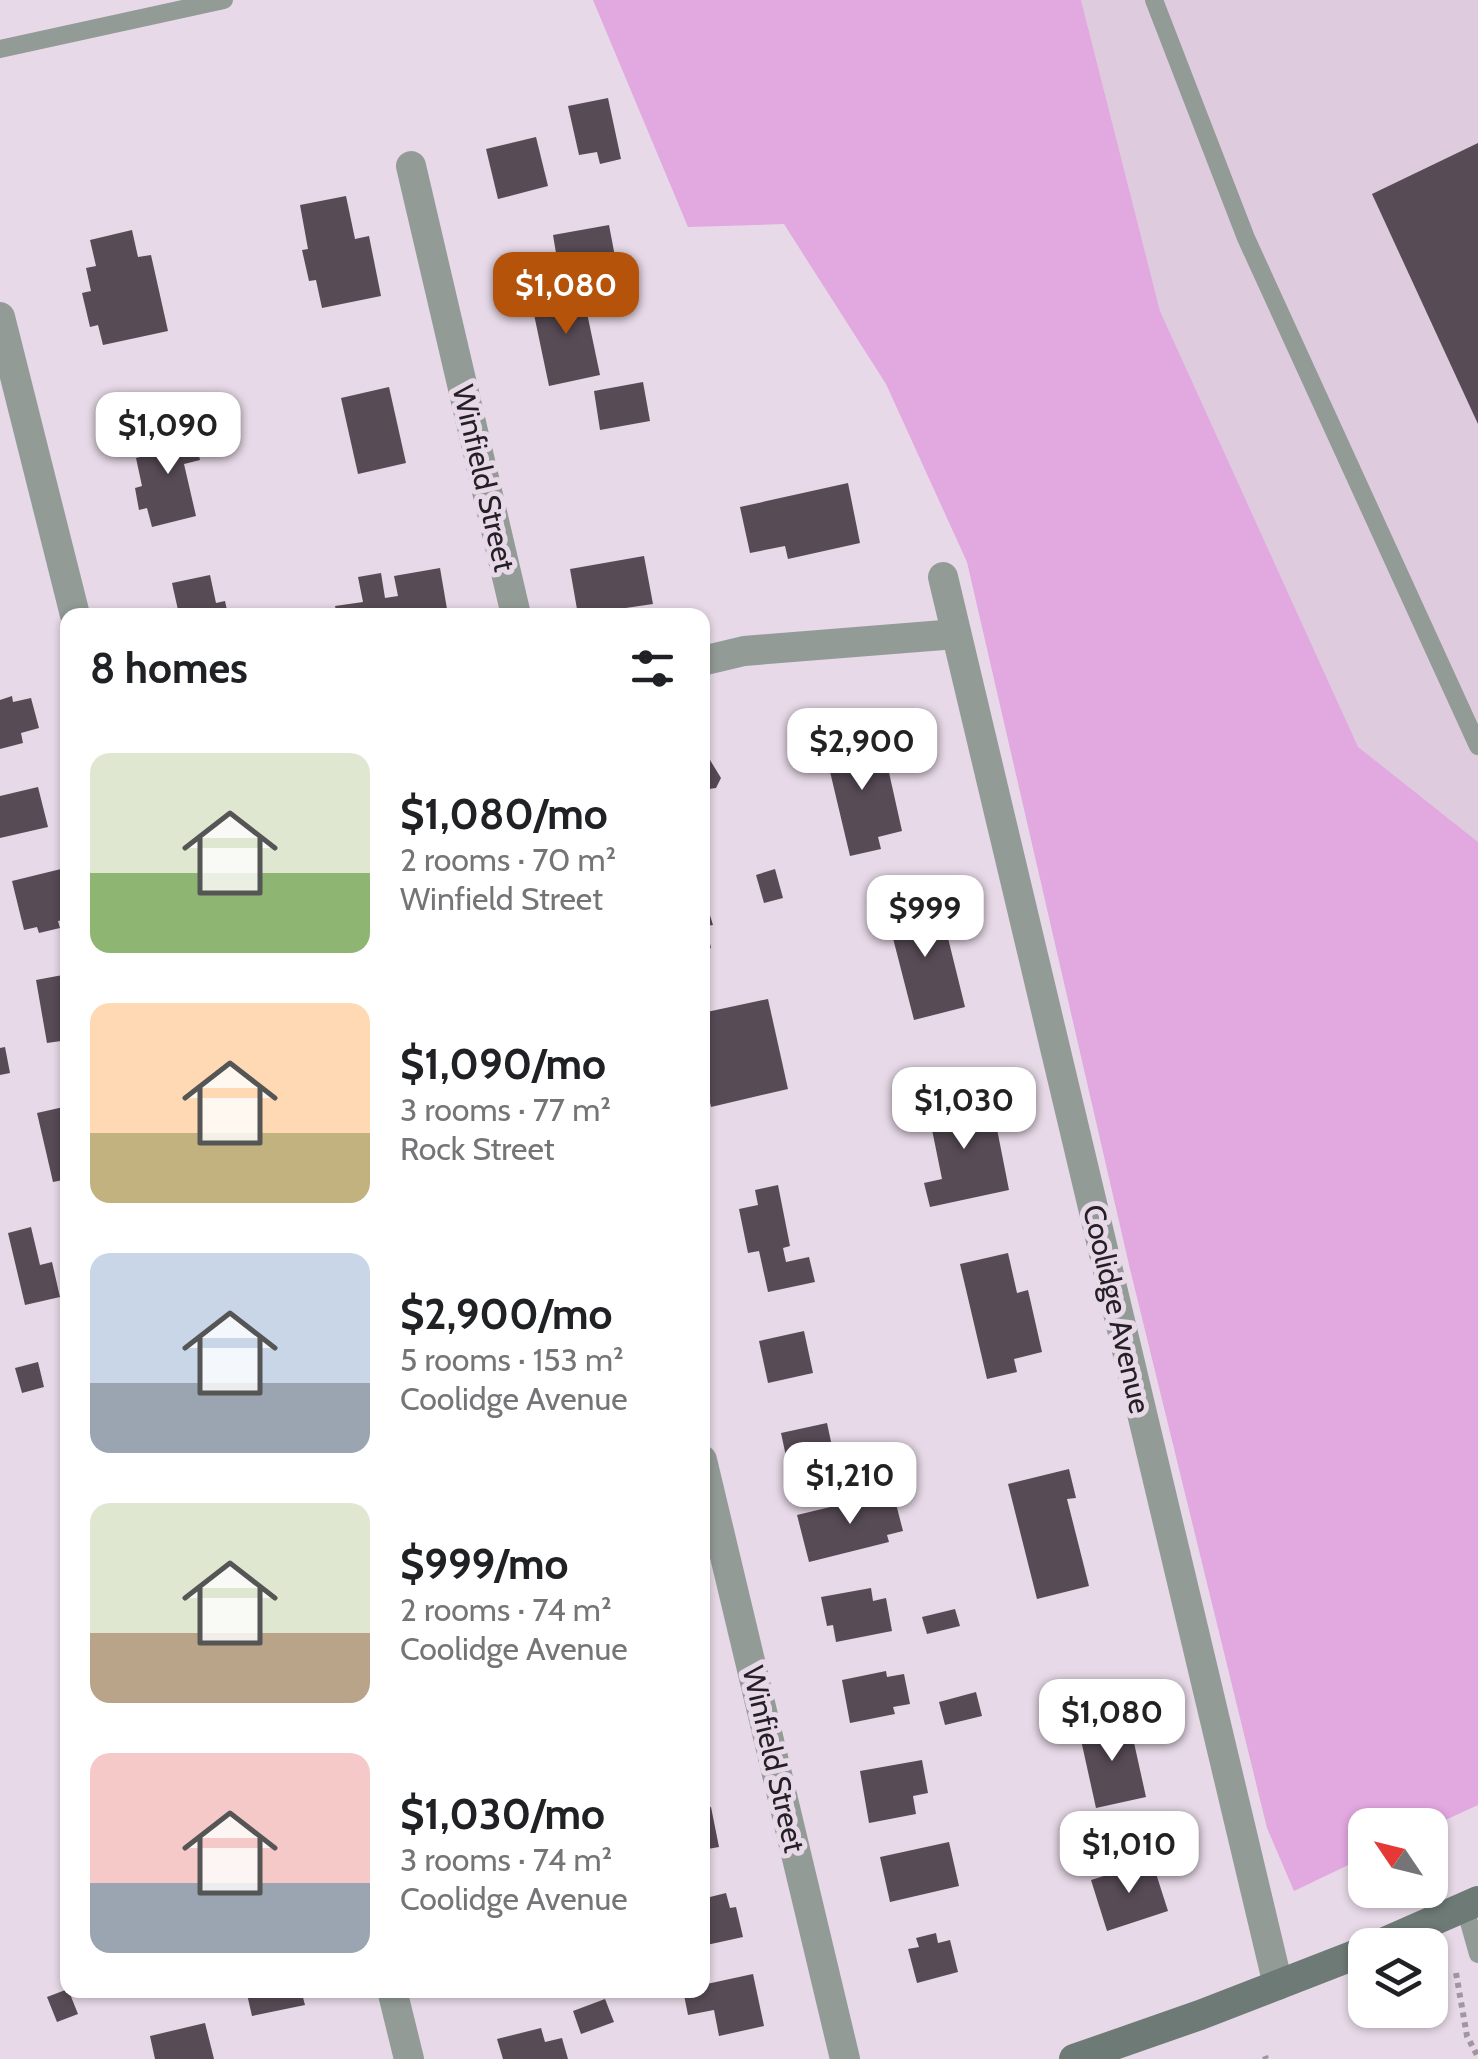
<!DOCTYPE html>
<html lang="en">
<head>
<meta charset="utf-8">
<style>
  :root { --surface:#fff; --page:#f6f6f6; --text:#202124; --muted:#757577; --accent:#b45309 }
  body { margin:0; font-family:Cabin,sans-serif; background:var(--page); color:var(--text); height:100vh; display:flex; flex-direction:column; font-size:38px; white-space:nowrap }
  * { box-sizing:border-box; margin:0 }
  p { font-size:32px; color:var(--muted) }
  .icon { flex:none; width:55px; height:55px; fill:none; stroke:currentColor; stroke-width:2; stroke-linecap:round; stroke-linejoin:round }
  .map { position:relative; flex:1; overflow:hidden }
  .panel { position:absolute; left:60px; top:608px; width:650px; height:1390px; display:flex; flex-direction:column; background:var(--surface); border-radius:20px; box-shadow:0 2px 8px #0004 }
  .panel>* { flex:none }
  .needle { width:65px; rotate:305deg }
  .controls { position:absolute; left:1348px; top:1808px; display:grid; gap:20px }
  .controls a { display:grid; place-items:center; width:100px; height:100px; border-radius:20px; background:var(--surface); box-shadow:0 2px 8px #0004; font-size:50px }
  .price { position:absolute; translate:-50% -85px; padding:0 22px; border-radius:20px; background:#fff; color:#222; font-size:32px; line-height:65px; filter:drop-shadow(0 2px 5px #0008) }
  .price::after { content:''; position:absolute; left:50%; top:60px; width:30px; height:22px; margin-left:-15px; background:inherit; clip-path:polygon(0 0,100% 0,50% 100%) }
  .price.selected { background:var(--accent); color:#fff }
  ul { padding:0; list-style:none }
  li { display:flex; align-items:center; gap:30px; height:250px; padding:0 30px }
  li span { display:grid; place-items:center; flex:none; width:280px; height:200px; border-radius:20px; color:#555 }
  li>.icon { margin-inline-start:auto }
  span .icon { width:120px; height:120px; fill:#fffc; stroke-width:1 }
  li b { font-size:42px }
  h2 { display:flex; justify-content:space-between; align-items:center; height:120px; padding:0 30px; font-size:42px }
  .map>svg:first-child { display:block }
  .built { fill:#decbdd }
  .green { fill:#e2a8e0 }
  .building { fill:#574b56 }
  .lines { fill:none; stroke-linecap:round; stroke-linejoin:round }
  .path { stroke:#a096a0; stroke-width:6; stroke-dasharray:5 5; stroke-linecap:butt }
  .lane { stroke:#939b97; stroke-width:18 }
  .street { stroke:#939b97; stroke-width:30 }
  .secondary { stroke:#6e7a75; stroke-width:30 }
  .labels { text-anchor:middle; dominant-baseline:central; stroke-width:10; stroke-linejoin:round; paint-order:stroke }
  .street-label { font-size:30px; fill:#252025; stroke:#e7d9e7 }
</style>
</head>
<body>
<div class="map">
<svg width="1478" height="2059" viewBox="0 0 1478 2059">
  <rect width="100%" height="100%" fill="#e7d9e7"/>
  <!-- built -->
  <path class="built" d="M 1081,0 L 1478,0 L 1478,842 L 1358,748 L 1160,311 Z"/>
  <!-- green -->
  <path class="green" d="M 593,0 L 1081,0 L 1160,311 L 1358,747 L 1478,842 L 1478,1805 L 1430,1827 L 1365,1825 L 1365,1857 L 1294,1891 L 1267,1828 L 1130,1269 L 967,562 L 886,384 L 784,224 L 688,227 Z"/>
  <!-- building -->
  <g class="building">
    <path d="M 608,98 L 621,159 L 600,164 L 597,152 L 579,155 L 568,106 Z"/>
    <path d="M 536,137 L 548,186 L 498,199 L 486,149 Z"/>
    <path d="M 1478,143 L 1478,424 L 1372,194 Z"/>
    <path d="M 346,196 L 355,239 L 369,236 L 381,296 L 322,308 L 316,280 L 309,281 L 302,250 L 308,249 L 300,205 Z"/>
    <path d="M 609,225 L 617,267 L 560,277 L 553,235 Z"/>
    <path d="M 132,230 L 138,257 L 151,255 L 168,331 L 103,345 L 98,325 L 90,327 L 82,293 L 91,291 L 86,268 L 96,266 L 90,240 Z"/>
    <path d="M 582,289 L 600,375 L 549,386 L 531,300 Z"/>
    <path d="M 643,382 L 650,421 L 600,430 L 594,391 Z"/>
    <path d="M 389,387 L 406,463 L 358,474 L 341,398 Z"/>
    <path d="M 192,423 L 200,460 L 184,464 L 196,516 L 152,527 L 147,508 L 139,510 L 135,488 L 142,486 L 136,458 L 165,451 L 160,430 Z"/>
    <path d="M 848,483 L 860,543 L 788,559 L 785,546 L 750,553 L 740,507 Z"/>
    <path d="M 644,556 L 653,604 L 578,615 L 570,569 Z"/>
    <path d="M 440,568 L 447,609 L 412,615 L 337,615 L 335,606 L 363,602 L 358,577 L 381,573 L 385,598 L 398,596 L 394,576 Z"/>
    <path d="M 210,575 L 216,603 L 225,601 L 228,615 L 163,615 L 178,610 L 172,583 Z"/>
    <path d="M 12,696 L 13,702 L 31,698 L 39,728 L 21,733 L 23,743 L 0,749 L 0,700 Z"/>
    <path d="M 868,732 L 877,771 L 888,768 L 902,831 L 878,837 L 881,849 L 850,856 L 823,742 Z"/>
    <path d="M 710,760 L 721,778 L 716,788 L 702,790 L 702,762 Z"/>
    <path d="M 38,787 L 48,827 L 0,838 L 0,796 Z"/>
    <path d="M 61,869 L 68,893 L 68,919 L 58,921 L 60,928 L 39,933 L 37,927 L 24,930 L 12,881 Z"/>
    <path d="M 775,869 L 783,898 L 764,903 L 756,875 Z"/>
    <path d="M 702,889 L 713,925 L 706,926 L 711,948 L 702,950 Z"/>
    <path d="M 932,899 L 942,940 L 948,938 L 965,1007 L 914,1020 L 886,911 Z"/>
    <path d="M 68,974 L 68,1040 L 47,1043 L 36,980 Z"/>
    <path d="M 768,999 L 788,1089 L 711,1107 L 702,1068 L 702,1013 Z"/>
    <path d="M 5,1047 L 10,1073 L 0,1075 L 0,1048 Z"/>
    <path d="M 971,1091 L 978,1127 L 996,1124 L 1009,1190 L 930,1207 L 924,1183 L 942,1179 L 926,1100 Z"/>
    <path d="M 68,1106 L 68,1179 L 53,1182 L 37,1113 Z"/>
    <path d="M 778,1185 L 790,1246 L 783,1248 L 786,1262 L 809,1257 L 815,1282 L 768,1292 L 759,1251 L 748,1253 L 739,1209 L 758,1205 L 755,1190 Z"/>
    <path d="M 31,1227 L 40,1265 L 52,1262 L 60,1297 L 25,1305 L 8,1233 Z"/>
    <path d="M 1008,1253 L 1017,1293 L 1028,1290 L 1042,1352 L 1014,1359 L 1017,1372 L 987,1379 L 960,1264 Z"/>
    <path d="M 804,1331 L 813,1373 L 768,1383 L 759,1341 Z"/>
    <path d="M 38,1362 L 44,1387 L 22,1393 L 15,1368 Z"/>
    <path d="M 827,1423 L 836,1465 L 790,1475 L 781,1433 Z"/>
    <path d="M 1069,1469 L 1076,1498 L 1067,1499 L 1089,1586 L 1037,1599 L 1008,1484 Z"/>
    <path d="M 893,1492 L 903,1531 L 887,1535 L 889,1542 L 809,1562 L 797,1515 Z"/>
    <path d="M 871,1588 L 873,1601 L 886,1598 L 892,1631 L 836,1642 L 833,1625 L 827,1626 L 821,1597 Z"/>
    <path d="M 955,1609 L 960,1626 L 927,1634 L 922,1617 Z"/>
    <path d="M 886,1671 L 887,1677 L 904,1674 L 910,1704 L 893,1707 L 895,1714 L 850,1723 L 842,1680 Z"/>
    <path d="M 976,1692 L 982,1716 L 945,1725 L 939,1702 Z"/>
    <path d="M 1129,1720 L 1146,1797 L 1096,1808 L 1079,1731 Z"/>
    <path d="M 922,1760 L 928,1793 L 913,1796 L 916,1814 L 869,1823 L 860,1771 Z"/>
    <path d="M 711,1807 L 719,1847 L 702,1850 L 702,1809 Z"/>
    <path d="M 949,1842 L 959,1886 L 890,1902 L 880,1857 Z"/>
    <path d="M 1152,1861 L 1168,1911 L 1107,1931 L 1091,1880 Z"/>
    <path d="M 726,1893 L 730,1908 L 736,1907 L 743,1937 L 702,1946 L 702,1899 Z"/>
    <path d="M 936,1933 L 938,1943 L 950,1940 L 958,1972 L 917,1983 L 908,1949 L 919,1947 L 916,1938 Z"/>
    <path d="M 753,1974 L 764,2026 L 719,2036 L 714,2010 L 688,2015 L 683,1990 L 702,1990 L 702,1985 Z"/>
    <path d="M 68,1989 L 78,2014 L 57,2022 L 47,1997 Z"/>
    <path d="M 246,1990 L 301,1990 L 305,2005 L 252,2016 Z"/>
    <path d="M 605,1999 L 614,2022 L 581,2034 L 573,2011 Z"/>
    <path d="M 205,2023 L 214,2059 L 155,2059 L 150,2036 Z"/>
    <path d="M 541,2028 L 545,2042 L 562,2038 L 568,2059 L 503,2059 L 497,2039 Z"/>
  </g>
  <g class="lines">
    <!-- path -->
    <g class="path">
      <path d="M 1456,1973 L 1467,2036 L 1478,2057"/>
      <path d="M 1265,2056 L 1266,2059"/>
    </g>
    <!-- lane -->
    <g class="lane">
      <path d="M 1154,0 L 1246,238 L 1478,746"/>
      <path d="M 0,49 L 224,0"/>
      <path d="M 1465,1908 L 1478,1954"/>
    </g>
    <!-- street -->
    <g class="street">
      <path d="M 411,166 L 516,615"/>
      <path d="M 0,317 L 75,615"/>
      <path d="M 943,577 L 1278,1985"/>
      <path d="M 702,661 L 744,651 L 956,634"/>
      <path d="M 702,1460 L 845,2059"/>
      <path d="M 392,1990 L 409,2059"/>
    </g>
    <!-- secondary -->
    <g class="secondary">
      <path d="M 1378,1945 L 1478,1901"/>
      <path d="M 1074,2059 L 1200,2015 L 1365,1951"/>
    </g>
  </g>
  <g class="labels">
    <!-- street labels -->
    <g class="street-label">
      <text transform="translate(484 478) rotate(77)">Winfield Street</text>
      <text transform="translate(1117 1309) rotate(77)">Coolidge Avenue</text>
      <text transform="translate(774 1759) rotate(77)">Winfield Street</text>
    </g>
  </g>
</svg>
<div class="controls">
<a><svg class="needle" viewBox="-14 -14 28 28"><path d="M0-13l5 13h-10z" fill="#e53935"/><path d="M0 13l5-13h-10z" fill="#757577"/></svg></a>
<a><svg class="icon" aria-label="layers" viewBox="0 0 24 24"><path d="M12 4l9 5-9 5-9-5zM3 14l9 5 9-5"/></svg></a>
</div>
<b class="price selected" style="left:566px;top:337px">$1,080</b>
<b class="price" style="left:168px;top:477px">$1,090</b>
<b class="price" style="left:862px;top:793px">$2,900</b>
<b class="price" style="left:925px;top:960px">$999</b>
<b class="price" style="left:964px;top:1152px">$1,030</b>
<b class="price" style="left:850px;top:1527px">$1,210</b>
<b class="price" style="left:1112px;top:1764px">$1,080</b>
<b class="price" style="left:1129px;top:1896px">$1,010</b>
<section class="panel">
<h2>8 homes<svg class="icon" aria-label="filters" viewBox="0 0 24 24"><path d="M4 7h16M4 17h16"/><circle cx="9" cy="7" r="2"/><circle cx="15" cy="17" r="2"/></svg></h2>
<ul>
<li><span style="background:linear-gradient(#dfe7d0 60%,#8fb573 0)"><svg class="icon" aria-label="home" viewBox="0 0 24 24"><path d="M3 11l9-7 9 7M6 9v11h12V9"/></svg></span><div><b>$1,080/mo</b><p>2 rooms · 70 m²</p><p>Winfield Street</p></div></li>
<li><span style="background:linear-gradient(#ffd9b3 65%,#c2b280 0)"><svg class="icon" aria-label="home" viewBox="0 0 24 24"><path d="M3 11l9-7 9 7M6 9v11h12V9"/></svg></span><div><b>$1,090/mo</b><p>3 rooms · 77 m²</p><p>Rock Street</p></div></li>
<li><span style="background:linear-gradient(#c9d6e8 65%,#9aa5b1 0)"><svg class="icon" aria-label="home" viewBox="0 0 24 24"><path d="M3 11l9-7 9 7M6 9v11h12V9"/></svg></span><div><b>$2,900/mo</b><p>5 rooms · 153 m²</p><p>Coolidge Avenue</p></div></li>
<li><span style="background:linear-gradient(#dfe7d0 65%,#b9a48a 0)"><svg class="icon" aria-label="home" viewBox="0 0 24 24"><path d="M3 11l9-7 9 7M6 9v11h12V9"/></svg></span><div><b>$999/mo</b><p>2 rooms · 74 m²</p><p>Coolidge Avenue</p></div></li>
<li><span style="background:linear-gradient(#f6c9c9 65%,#9aa5b1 0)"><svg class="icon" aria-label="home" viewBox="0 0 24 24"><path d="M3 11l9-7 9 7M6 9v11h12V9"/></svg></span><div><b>$1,030/mo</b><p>3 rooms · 74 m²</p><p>Coolidge Avenue</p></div></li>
</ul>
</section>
</div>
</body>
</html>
